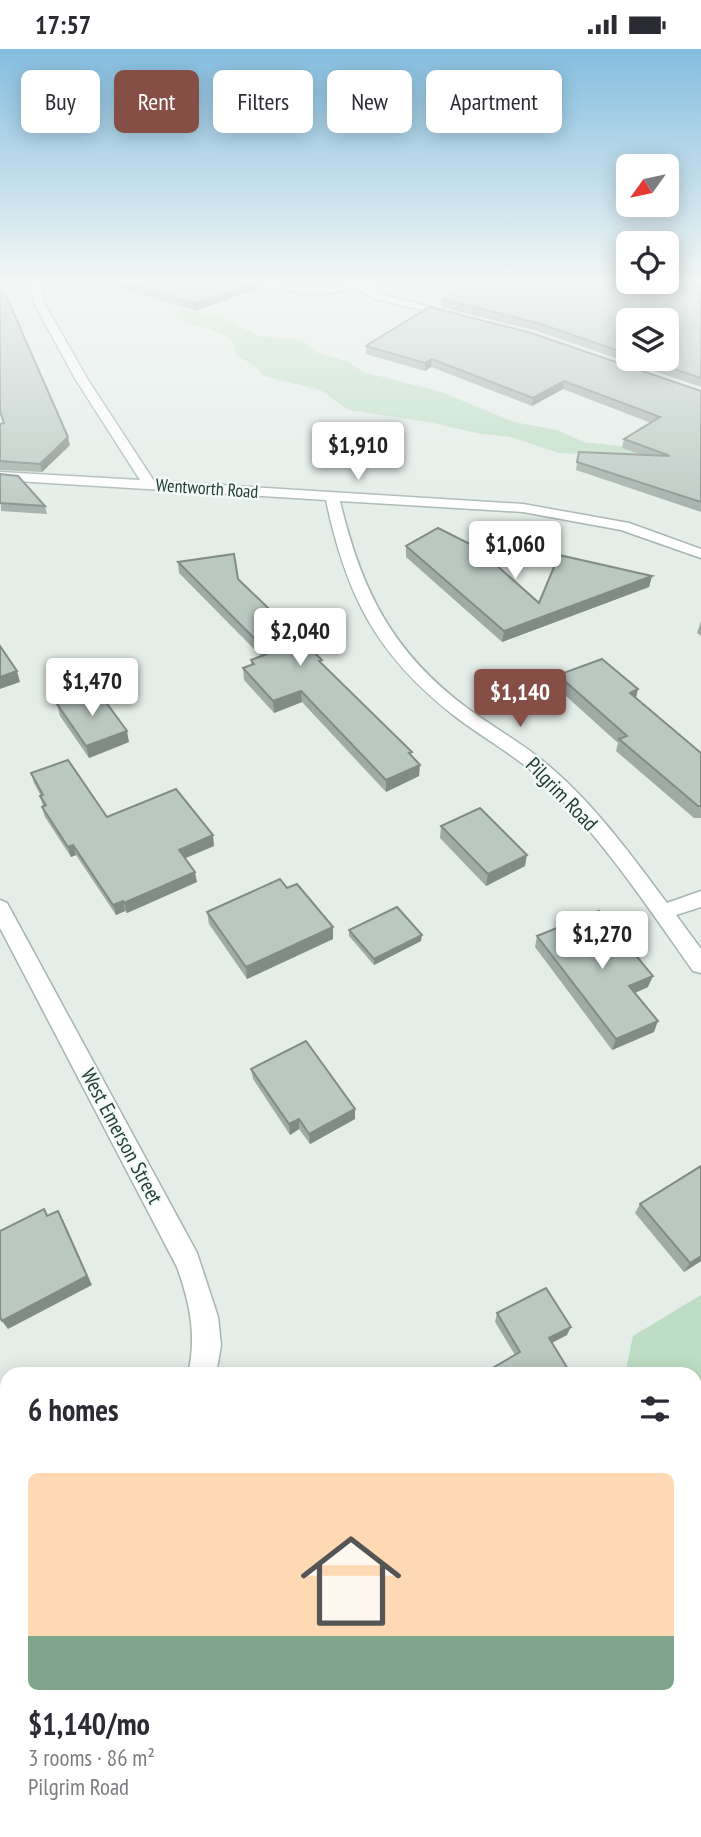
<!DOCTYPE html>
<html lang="en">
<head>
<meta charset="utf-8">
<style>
  :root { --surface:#fff; --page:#f7f7f7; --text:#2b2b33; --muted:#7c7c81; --line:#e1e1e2; --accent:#854f46 }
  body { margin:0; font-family:"PT Sans Narrow",sans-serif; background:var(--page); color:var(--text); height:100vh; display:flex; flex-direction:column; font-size:26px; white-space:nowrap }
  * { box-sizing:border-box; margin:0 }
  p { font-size:23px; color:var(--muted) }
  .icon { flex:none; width:38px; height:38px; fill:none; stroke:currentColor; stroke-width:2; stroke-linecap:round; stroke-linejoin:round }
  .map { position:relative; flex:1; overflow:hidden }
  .sheet { position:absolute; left:0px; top:1318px; width:702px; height:471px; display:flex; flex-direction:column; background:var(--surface); border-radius:21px 21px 0 0; box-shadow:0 4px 18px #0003 }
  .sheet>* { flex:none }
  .top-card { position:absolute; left:21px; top:21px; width:660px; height:63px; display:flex; gap:14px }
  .needle { width:46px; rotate:237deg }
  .fabs { position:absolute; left:616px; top:105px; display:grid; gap:14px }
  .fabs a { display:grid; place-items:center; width:63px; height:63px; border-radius:10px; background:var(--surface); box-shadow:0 4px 18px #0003; font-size:35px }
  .price { position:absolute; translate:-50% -60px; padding:0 16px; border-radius:7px; background:#fff; color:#222; font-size:23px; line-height:46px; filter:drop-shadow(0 2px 4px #0008) }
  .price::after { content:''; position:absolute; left:50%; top:42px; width:21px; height:16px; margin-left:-10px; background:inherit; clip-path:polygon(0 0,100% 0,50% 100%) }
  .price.selected { background:var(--accent); color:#fff }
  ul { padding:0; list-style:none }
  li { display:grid; align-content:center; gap:14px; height:371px; padding:0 28px }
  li+li { border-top:2px solid var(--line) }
  li span { display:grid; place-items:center; height:217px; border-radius:10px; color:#555 }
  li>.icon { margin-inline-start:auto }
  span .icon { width:126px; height:126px; fill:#fffc; stroke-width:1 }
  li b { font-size:30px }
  h2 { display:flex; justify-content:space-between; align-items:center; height:84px; padding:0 28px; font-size:30px }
  .tag { padding:0 24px; border-radius:10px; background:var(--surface); box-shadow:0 4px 18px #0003; font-size:24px; line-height:63px }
  .tag.selected { background:var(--accent); color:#fff }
  .status { display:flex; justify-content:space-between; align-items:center; height:49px; padding:0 35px; background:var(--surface); direction:ltr }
  .status svg { height:19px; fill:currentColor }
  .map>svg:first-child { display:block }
  .green { fill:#bddec4 }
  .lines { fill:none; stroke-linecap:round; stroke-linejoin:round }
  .minor-casing { stroke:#a6b5af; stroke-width:3 }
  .secondary-casing { stroke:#a2b9b0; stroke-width:3 }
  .minor { fill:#fff; fill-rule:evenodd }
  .secondary { fill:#fff; fill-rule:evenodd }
  .wall { fill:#9faca6; fill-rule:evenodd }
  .shaded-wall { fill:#828c87 }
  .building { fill:#b9c8c1; stroke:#828c87; stroke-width:2 }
  .labels { text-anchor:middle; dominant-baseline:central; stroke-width:5; stroke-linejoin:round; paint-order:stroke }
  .far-street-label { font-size:18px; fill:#233f36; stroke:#f4faf7 }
  .street-label { font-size:21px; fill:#233f36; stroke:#f4faf7 }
</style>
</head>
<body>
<div class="status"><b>17:57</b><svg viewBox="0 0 49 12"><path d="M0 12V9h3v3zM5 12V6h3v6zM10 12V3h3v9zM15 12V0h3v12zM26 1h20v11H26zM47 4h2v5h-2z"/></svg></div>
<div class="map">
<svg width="701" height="1788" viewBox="0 0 701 1788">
  <rect width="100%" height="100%" fill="#e4ede8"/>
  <!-- green -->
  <g class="green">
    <path d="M 182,261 L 216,266 L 259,287 L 301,291 L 318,304 L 346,312 L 364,323 L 441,343 L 514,373 L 557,381 L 584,393 L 620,397 L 641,405 L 624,407 L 559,404 L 510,388 L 476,384 L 434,374 L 348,361 L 320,341 L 263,327 L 255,317 L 237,307 L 232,291 L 226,287 L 208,279 L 190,276 L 174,266 L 174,264 Z"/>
    <path d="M 701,1246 L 701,1400 L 695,1412 L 695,1325 L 625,1325 L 633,1287 Z"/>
    <path d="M 7,1557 L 7,1726 L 0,1727 L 0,1559 Z"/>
  </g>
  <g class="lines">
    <defs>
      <g id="minor">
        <path d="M 32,232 L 42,232 L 43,252 L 88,331 L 154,432 L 523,455 L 629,474 L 701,500 L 701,509 L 621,481 L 523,463 L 340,452 C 361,541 392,603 467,659 C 494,679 524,695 549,717 C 595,756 631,806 667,854 L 701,842 L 701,858 L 676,866 L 701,900 L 701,924 L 693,922 C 647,857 603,790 546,735 C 518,707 482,689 452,665 C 375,604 346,545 326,451 L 0,431 L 0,423 L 140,431 L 76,331 L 33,252 Z"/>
        <path d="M 206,232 L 249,232 L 319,239 L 370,232 L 403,232 L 370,239 L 380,245 L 461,266 L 456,269 L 372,249 L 358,240 L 319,245 Z"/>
        <path d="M 0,851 L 7,854 L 197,1204 L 218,1268 L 221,1296 L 216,1325 L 188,1325 C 197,1287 190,1254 177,1218 L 0,879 Z"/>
        <path d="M 7,1464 L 7,1494 L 0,1497 L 0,1467 Z"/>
      </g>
      <g id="secondary">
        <path d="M 701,1673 L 701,1707 L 695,1709 L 695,1675 Z"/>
        <path d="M 219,1782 L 283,1782 L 280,1788 L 216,1788 Z"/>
      </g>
    </defs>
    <!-- minor casing -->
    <use href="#minor" class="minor-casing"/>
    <!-- secondary casing -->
    <use href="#secondary" class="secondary-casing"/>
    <!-- minor -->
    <use href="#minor" class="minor"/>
    <!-- secondary -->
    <use href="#secondary" class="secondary"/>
  </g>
  <!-- wall -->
  <g class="wall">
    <path d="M 96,232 L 246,232 L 256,240 L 195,262 Z"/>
    <path d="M 701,232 L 701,338 L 537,282 L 441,258 L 442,250 ZM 628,271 L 667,310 L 628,310 Z"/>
    <path d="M 0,233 L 70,396 L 42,423 L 0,421 L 0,375 L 4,374 L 0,365 Z"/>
    <path d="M 366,297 L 701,342 L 701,463 L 576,421 L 579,403 L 642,406 L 622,399 L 624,390 L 651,374 L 563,340 L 532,357 L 431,318 L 425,322 L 366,305 Z"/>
    <path d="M 0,425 L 45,457 L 47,465 L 1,462 Z"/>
    <path d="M 406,497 L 539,554 L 652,527 L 649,538 L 502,593 L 406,508 Z"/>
    <path d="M 178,513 L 238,530 L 412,707 L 419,727 L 386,743 L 302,653 L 274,664 L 244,631 L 243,619 L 251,616 L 251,611 L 261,607 L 179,524 Z"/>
    <path d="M 701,572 L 701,587 L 697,584 Z"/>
    <path d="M 558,626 L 638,640 L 636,649 L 701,704 L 701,769 L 694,769 L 616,702 L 618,694 L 556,638 Z"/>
    <path d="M 57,655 L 129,693 L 89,709 L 60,667 Z"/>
    <path d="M 31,724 L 107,768 L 214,797 L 185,809 L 197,833 L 127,864 L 125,862 L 116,866 L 76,806 L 71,808 L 45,768 L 42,758 L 43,757 L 40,747 L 41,747 L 34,734 Z"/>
    <path d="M 441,777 L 525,817 L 486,837 L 440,789 Z"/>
    <path d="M 287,839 L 333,878 L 333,890 L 247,930 L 209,875 L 207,863 Z"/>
    <path d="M 349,881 L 421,892 L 374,916 L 349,887 Z"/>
    <path d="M 537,887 L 648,938 L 635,944 L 654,983 L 612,1001 L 535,898 Z"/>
    <path d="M 251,1020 L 355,1070 L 310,1095 L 299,1080 L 290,1086 L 253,1030 Z"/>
    <path d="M 640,1155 L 701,1212 L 684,1223 L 635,1164 Z"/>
    <path d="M 497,1264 L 567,1286 L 552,1294 L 571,1325 L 482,1325 L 515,1306 L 495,1273 Z"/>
  </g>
  <!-- shaded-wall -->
  <g class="shaded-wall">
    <path d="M 256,234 L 256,240 L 195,262 L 194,255 Z"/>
    <path d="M 432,310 L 431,318 L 425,322 L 425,314 Z"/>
    <path d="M 564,332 L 563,340 L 532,357 L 533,349 Z"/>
    <path d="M 68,388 L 70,396 L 42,423 L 40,415 Z"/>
    <path d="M 652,527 L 649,538 L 502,593 L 504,582 Z"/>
    <path d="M 17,622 L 20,633 L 0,640 L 0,628 Z"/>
    <path d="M 638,640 L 635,652 L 630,644 Z"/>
    <path d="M 301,642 L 302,653 L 274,664 L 273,652 Z"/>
    <path d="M 127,682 L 129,693 L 89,709 L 86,697 Z"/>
    <path d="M 420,716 L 419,727 L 386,743 L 386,731 Z"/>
    <path d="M 213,786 L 214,797 L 181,811 L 179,801 Z"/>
    <path d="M 73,796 L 76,806 L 71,808 L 68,798 Z"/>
    <path d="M 527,806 L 525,817 L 486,837 L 488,825 Z"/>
    <path d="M 195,823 L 197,833 L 127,864 L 124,854 Z"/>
    <path d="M 123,852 L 125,862 L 116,866 L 113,856 Z"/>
    <path d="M 333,878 L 333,890 L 247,930 L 246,918 Z"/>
    <path d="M 422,886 L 421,892 L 374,916 L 374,910 Z"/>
    <path d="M 653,927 L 648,938 L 625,948 L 629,937 Z"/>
    <path d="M 658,972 L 654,983 L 612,1001 L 616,990 Z"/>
    <path d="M 355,1060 L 355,1070 L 310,1095 L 309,1085 Z"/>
    <path d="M 299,1070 L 299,1080 L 290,1086 L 289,1075 Z"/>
    <path d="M 63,1171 L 92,1236 L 8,1280 L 2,1272 Z"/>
    <path d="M 701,1207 L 701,1212 L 684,1223 L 690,1214 Z"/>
    <path d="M 571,1278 L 567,1286 L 545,1297 L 549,1289 Z"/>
  </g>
  <!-- building -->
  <g class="building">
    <path d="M 118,232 L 246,232 L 256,234 L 194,255 Z"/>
    <path d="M 470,232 L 701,232 L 701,329 L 644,310 L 667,310 L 667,271 L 628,271 L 628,305 L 538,274 L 442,250 Z"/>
    <path d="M 0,233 L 68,388 L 40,415 L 0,412 L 0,375 L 4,374 L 0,362 Z"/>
    <path d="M 429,258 L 528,283 L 701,342 L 701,453 L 577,413 L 579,403 L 670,407 L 624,390 L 660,368 L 564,332 L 533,349 L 432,310 L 425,314 L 366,297 Z"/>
    <path d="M 0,425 L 18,427 L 45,457 L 0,454 Z"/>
    <path d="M 438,479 L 476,498 L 539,554 L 559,506 L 652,527 L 504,582 L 406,497 Z"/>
    <path d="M 234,505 L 238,530 L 322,611 L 319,612 L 412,703 L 409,704 L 420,716 L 386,731 L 301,642 L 273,652 L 243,619 L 254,615 L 251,611 L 269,604 L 178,513 Z"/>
    <path d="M 0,597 L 17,622 L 0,628 Z"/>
    <path d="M 602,610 L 638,640 L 630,644 L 701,704 L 701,757 L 698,757 L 619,690 L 627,687 L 558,626 Z"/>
    <path d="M 97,641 L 127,682 L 86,697 L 57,655 Z"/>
    <path d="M 68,711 L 107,768 L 176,740 L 213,786 L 179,801 L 195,823 L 124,854 L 123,852 L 113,856 L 73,796 L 68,798 L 42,758 L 46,756 L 40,747 L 43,746 L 31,724 Z"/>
    <path d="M 480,759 L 527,806 L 488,825 L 441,777 Z"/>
    <path d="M 280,830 L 287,839 L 297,835 L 333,878 L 246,918 L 207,863 Z"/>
    <path d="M 397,858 L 422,886 L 374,910 L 349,881 Z"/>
    <path d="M 599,862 L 653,927 L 629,937 L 658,972 L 616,990 L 537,887 Z"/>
    <path d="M 306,992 L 355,1060 L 309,1085 L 299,1070 L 289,1075 L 251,1020 Z"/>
    <path d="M 701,1117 L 701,1207 L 690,1214 L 640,1155 Z"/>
    <path d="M 44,1160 L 47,1167 L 58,1162 L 87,1227 L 2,1272 L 0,1268 L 0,1182 Z"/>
    <path d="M 546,1239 L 571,1278 L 549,1289 L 571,1325 L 482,1325 L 520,1303 L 497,1264 Z"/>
  </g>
  <!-- sky -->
  <linearGradient id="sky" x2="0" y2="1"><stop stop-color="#83bddf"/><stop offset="0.48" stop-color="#f3f7f5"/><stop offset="1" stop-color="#f3f7f5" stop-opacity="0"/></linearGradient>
  <rect width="701" height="483" fill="url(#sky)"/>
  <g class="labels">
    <!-- far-street labels -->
    <g class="far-street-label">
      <text transform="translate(207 439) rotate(4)">Wentworth Road</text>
    </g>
    <!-- street labels -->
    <g class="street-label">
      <text transform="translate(562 745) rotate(46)">Pilgrim Road</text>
      <text transform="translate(122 1087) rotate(62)">West Emerson Street</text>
    </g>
  </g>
</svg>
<div class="fabs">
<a><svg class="needle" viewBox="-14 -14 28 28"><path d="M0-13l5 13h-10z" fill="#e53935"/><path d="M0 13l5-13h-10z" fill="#7c7c81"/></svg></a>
<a><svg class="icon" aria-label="locate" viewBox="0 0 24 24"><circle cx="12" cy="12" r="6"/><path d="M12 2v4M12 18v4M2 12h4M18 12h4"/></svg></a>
<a><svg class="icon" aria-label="layers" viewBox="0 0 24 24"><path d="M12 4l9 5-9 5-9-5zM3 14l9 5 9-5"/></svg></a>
</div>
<b class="price" style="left:358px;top:433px">$1,910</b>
<b class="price" style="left:515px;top:532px">$1,060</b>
<b class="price" style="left:300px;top:619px">$2,040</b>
<b class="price" style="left:92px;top:669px">$1,470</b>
<b class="price selected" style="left:520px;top:680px">$1,140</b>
<b class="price" style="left:602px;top:922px">$1,270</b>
<div class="top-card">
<a class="tag">Buy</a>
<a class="tag selected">Rent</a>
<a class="tag">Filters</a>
<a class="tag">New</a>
<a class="tag">Apartment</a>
</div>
<section class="sheet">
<h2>6 homes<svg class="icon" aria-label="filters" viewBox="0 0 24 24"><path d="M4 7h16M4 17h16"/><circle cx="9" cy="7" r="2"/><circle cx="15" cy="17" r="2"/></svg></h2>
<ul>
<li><span style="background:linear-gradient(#ffd9b3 75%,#7fa58c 0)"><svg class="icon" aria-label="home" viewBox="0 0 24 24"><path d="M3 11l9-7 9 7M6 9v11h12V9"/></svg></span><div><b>$1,140/mo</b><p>3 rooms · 86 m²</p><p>Pilgrim Road</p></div></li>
</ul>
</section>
</div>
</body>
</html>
